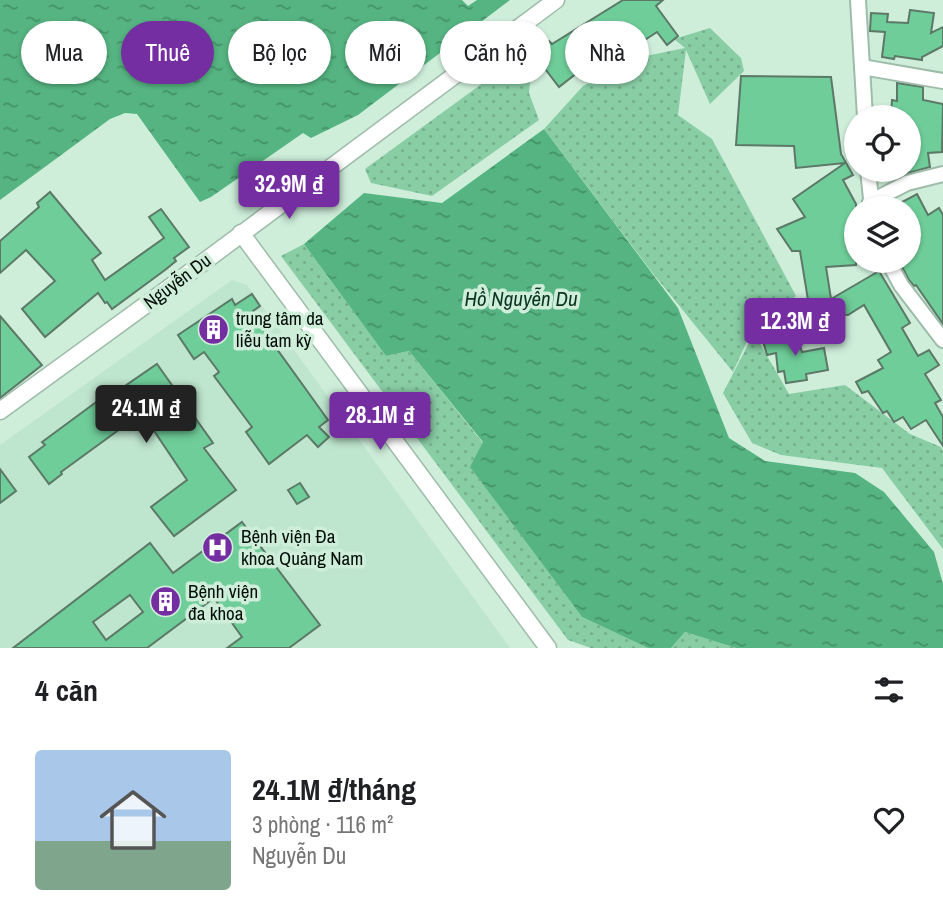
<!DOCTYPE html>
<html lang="vi">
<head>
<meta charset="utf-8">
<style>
  :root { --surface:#fff; --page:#f6f6f6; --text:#202124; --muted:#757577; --line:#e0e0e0; --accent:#742ea2 }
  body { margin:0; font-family:"Archivo Narrow",sans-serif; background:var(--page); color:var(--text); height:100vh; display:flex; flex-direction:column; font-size:26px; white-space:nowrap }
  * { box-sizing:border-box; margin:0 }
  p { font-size:23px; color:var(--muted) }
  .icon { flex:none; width:38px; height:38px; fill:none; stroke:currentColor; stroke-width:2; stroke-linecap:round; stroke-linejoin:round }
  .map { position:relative; height:648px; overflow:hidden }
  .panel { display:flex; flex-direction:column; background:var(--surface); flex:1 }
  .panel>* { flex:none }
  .hud { position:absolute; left:21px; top:21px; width:901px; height:63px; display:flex; gap:14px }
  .controls { position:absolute; left:844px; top:105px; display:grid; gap:14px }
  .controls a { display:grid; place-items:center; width:77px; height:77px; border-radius:50%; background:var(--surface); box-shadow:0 2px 5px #0004; font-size:35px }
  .price { position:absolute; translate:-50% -60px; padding:0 16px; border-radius:7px; background:var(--accent); color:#fff; font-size:23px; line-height:46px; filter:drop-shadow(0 2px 4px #0008) }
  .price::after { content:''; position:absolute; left:50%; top:42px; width:21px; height:16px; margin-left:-10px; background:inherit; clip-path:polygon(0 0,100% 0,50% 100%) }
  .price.current { background:#222; color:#fff }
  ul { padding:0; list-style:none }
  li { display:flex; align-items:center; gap:21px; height:175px; padding:0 35px }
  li+li { border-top:2px solid var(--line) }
  li span { display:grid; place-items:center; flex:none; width:196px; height:140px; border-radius:7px; color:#555 }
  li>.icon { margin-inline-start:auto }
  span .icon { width:84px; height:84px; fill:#fffc; stroke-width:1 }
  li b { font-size:30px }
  h2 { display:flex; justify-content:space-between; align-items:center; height:84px; padding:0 35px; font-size:30px }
  .chip { padding:0 24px; border-radius:32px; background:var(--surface); box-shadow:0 2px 5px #0004; font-size:24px; line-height:63px }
  .chip.current { background:var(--accent); color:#fff }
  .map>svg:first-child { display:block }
  .built { fill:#bee5cd }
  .grass { fill:url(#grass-dots) }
  .water { fill:url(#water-ripples) }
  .building { fill:#6fcd99; stroke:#5c7867; stroke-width:2; fill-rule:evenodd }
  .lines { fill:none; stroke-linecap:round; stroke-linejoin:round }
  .minor-casing { stroke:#9dbca9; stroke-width:18 }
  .tertiary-casing { stroke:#9dbca9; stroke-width:19 }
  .minor { stroke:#fff; stroke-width:14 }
  .tertiary { stroke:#fff; stroke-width:16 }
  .labels { text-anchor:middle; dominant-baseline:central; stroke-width:7; stroke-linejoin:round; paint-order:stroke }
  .street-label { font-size:19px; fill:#040e08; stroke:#ceeeda }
  .poi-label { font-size:19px; fill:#040e08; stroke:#ceeeda; text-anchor:start }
  .water-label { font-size:21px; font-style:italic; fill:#0a3420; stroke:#ceeeda }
</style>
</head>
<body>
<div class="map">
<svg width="943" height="648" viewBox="0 0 943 648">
  <defs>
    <pattern id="grass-dots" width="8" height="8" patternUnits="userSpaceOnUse" patternTransform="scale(1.75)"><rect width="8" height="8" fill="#89cda5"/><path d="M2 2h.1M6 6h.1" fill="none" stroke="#75af8d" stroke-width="1.8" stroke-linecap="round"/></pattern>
    <pattern id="water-ripples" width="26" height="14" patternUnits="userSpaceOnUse" patternTransform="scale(1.75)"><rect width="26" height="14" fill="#55b481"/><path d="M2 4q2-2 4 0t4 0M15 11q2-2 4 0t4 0" fill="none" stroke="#449168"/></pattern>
  </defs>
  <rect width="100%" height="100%" fill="#ceeeda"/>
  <!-- built -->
  <path class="built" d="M 232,280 L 247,285 L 510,648 L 0,648 L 0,445 Z"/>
  <!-- grass -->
  <g class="grass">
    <path d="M 710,28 L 741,58 L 744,71 L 710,104 L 686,50 L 678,115 L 712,139 L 796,296 L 754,333 L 789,394 L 845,385 L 910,434 L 941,447 L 943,451 L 943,549 L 882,468 L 781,455 L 752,443 L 723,393 L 753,335 L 748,339 L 733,372 L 651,271 L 544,129 L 583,86 L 641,57 L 685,48 L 674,39 Z"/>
    <path d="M 513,61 L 531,72 L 529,93 L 539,120 L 432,196 L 371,183 L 365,169 Z"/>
    <path d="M 304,244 L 386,356 L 409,351 L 483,443 L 471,468 L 582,617 L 648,648 L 591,648 L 568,640 L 281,256 Z"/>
    <path d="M 685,632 L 736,648 L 671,648 Z"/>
  </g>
  <!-- water -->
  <g class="water">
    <path d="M 0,0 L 462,0 L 468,6 L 477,0 L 510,0 L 358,115 L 311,138 L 303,133 L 211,197 L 200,202 L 137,114 L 125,113 L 110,119 L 0,200 Z"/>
    <path d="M 544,129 L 678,308 L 729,438 L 765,461 L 855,473 L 884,492 L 934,552 L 943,584 L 943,648 L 736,648 L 685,632 L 671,648 L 648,648 L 582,617 L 470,467 L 483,442 L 409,351 L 386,356 L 304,244 L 364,193 L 442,203 Z"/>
  </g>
  <!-- building -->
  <g class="building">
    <path d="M 623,0 L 663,0 L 656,6 L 678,36 L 667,45 L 657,32 L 631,49 L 623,37 L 559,87 L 533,53 L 549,41 L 552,44 Z"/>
    <path d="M 910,10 L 934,13 L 931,33 L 943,27 L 943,46 L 922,57 L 922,60 L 895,56 L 894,59 L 882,57 L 885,32 L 870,31 L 871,13 L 888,14 L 887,22 L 908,23 Z"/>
    <path d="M 741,76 L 831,77 L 841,154 L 853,175 L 843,180 L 856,204 L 856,265 L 826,267 L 831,299 L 879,271 L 910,323 L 902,328 L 918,356 L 929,350 L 939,365 L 925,374 L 941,400 L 935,403 L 943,417 L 943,446 L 926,420 L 911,429 L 903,417 L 894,422 L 887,411 L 883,413 L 868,391 L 862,393 L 856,382 L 883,368 L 878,360 L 891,352 L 864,305 L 848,315 L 810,312 L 800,251 L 792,251 L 777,229 L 805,217 L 793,199 L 845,163 L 796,168 L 794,146 L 736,145 Z"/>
    <path d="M 897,83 L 923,87 L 923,100 L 943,104 L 942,152 L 928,153 L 930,167 L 908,173 L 908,117 L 891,117 L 892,100 L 897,101 Z"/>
    <path d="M 50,192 L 101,253 L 92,260 L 105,280 L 164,238 L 149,217 L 161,209 L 189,247 L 174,258 L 176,261 L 165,270 L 112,309 L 107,302 L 105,303 L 98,293 L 45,337 L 22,309 L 55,281 L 26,250 L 0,273 L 0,241 L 39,207 L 37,203 Z"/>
    <path d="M 917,194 L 928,215 L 939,208 L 943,215 L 943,324 L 916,285 L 914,286 L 909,280 L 899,261 L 908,261 L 908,208 L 891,208 Z"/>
    <path d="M 252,294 L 260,306 L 253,311 L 266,329 L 264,331 L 328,420 L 319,427 L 329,437 L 318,447 L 307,435 L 269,464 L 246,432 L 252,427 L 214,376 L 219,372 L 204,352 L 194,359 L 178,335 L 232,299 L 235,305 Z"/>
    <path d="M 0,316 L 42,365 L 0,398 Z"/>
    <path d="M 796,332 L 802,352 L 824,348 L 828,370 L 806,374 L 807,380 L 786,383 L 784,371 L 778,372 L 776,353 L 767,355 L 763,341 Z"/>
    <path d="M 157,364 L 213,443 L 204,448 L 236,490 L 174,536 L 151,507 L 187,480 L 142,413 L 61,472 L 62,474 L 49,484 L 29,457 L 45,445 L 42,442 L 114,389 L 116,392 Z"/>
    <path d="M 0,469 L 16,491 L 0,503 Z"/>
    <path d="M 300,483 L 309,497 L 297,504 L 288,490 Z"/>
    <path d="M 242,522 L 320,625 L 289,648 L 227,648 L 242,637 L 214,598 L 147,648 L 13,648 L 150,543 L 173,573 ZM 130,595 L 143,612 L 106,640 L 93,622 Z"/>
  </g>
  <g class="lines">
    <defs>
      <g id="minor">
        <path d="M 858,0 L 865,117"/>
        <path d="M 862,67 L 943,81"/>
        <path d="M 868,170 L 872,208"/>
        <path d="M 870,202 L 907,183 L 943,174"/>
        <path d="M 888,261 L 901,285 L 943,340"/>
      </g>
      <g id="tertiary">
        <path d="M 241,233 L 548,648"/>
        <path d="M 0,411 L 162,293 L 556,0"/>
      </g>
    </defs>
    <!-- minor casing -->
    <use href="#minor" class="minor-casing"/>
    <!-- tertiary casing -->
    <use href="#tertiary" class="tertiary-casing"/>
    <!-- minor -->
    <use href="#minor" class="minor"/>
    <!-- tertiary -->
    <use href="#tertiary" class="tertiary"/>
  </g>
  <!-- icons -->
  <defs>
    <symbol id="building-disc" viewBox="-11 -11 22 22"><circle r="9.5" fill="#742ea2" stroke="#ceeeda"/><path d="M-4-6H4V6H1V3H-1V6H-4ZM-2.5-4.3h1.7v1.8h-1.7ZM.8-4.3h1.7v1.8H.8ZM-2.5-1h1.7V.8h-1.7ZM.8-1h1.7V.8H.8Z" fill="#fff"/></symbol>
    <symbol id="hospital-disc" viewBox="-11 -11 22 22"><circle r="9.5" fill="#742ea2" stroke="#ceeeda"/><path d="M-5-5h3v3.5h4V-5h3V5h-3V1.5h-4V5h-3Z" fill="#fff"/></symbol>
  </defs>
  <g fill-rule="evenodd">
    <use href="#building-disc" x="196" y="312" width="35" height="35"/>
    <use href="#hospital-disc" x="200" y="530" width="35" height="35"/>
    <use href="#building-disc" x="148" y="584" width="35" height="35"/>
  </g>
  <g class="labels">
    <!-- street labels -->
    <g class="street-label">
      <text transform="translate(177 281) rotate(-37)">Nguyễn Du</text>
    </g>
    <!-- poi labels -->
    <g class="poi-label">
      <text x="236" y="318">trung tâm da<tspan x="236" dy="22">liễu tam kỳ</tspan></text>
      <text x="241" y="536">Bệnh viện Đa<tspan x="241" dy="22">khoa Quảng Nam</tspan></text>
      <text x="188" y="591">Bệnh viện<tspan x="188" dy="22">đa khoa</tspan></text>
    </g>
    <!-- water labels -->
    <g class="water-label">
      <text x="521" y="298">Hồ Nguyễn Du</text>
    </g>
  </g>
</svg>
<div class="controls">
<a><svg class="icon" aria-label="locate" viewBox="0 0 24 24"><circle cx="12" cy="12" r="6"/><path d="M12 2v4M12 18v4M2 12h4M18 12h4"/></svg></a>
<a><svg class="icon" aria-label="layers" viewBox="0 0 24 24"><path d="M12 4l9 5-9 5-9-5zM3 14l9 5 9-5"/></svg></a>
</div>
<b class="price" style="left:289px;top:221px">32.9M ₫</b>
<b class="price" style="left:795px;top:358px">12.3M ₫</b>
<b class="price current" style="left:146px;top:445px">24.1M ₫</b>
<b class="price" style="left:380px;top:452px">28.1M ₫</b>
<div class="hud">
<a class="chip">Mua</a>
<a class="chip current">Thuê</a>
<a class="chip">Bộ lọc</a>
<a class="chip">Mới</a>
<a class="chip">Căn hộ</a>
<a class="chip">Nhà</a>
</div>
</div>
<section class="panel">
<h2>4 căn<svg class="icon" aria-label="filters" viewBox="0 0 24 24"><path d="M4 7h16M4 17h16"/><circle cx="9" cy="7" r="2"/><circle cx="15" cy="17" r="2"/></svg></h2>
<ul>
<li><span style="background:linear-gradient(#a9c7e8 65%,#7fa58c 0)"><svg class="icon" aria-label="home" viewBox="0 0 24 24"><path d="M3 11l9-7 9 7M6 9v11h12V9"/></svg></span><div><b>24.1M ₫/tháng</b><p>3 phòng · 116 m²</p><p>Nguyễn Du</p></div><svg class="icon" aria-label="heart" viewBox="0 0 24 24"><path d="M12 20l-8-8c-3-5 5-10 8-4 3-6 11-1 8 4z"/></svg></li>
</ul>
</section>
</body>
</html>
